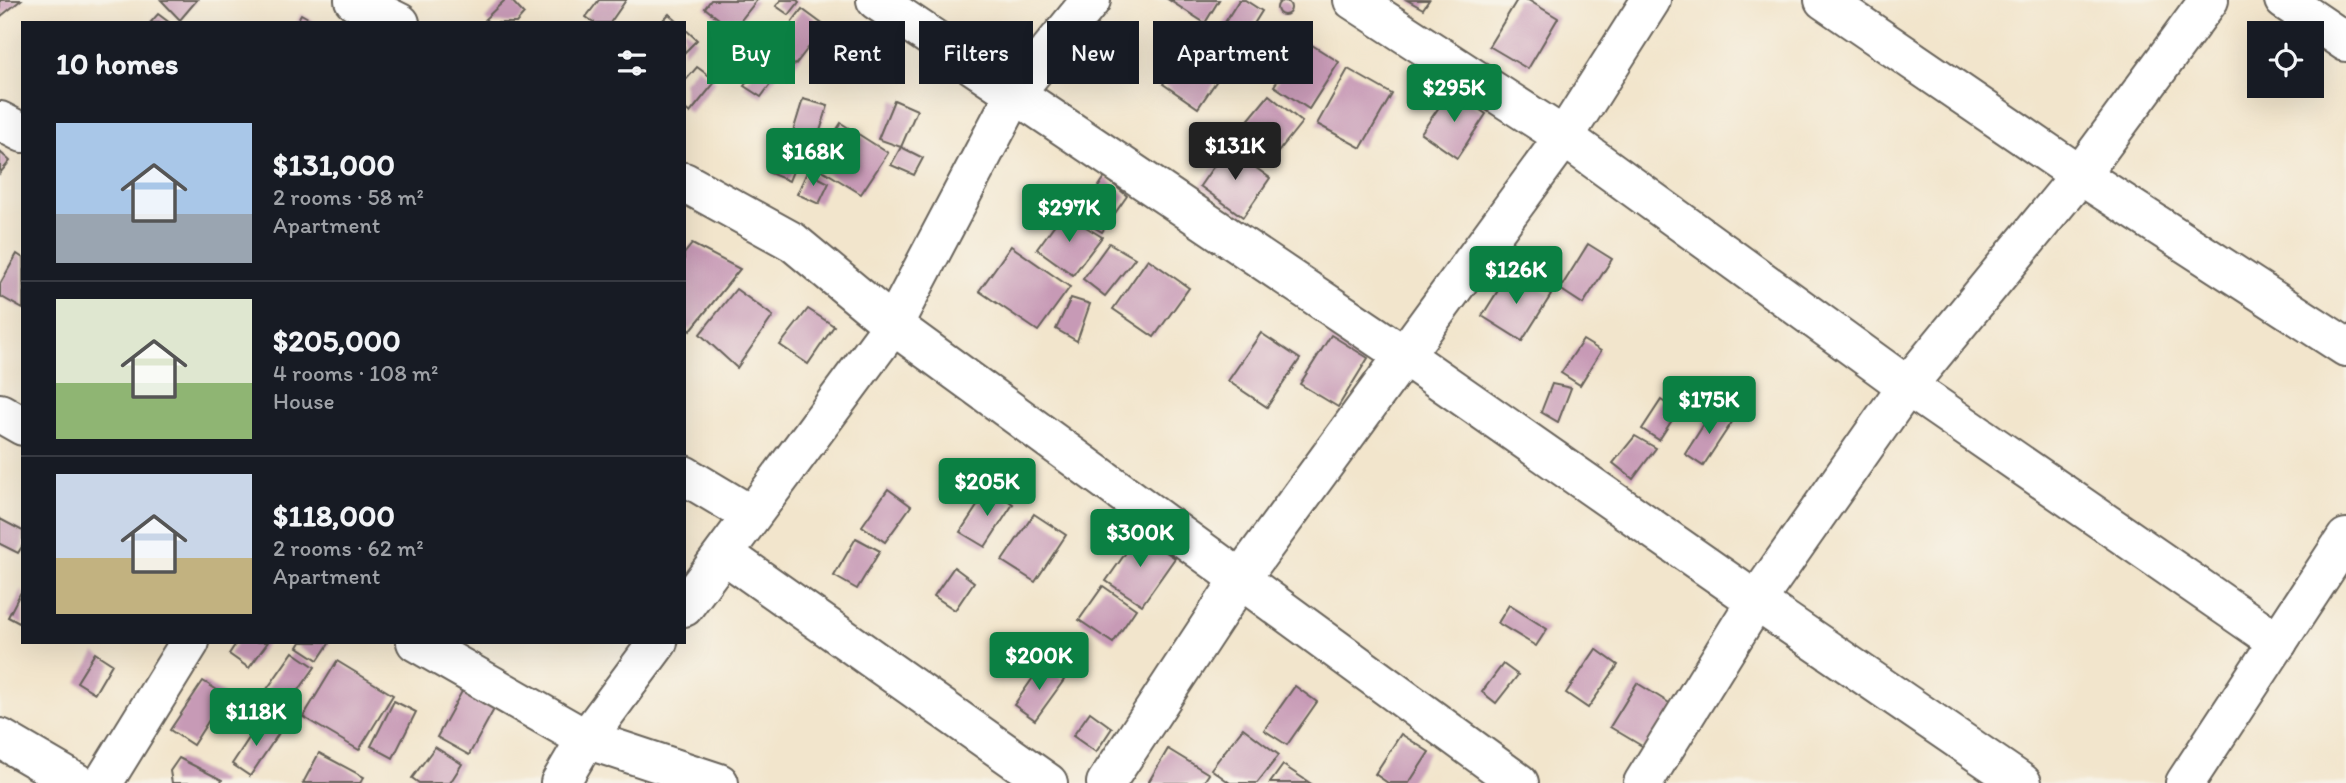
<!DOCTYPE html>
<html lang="en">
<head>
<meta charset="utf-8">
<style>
  :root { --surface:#171b24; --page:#242831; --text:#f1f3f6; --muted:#9ea1a6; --line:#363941; --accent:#0b8043 }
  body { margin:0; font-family:Itim,sans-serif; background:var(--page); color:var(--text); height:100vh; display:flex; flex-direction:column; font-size:26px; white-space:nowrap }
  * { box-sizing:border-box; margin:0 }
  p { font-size:23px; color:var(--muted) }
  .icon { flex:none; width:38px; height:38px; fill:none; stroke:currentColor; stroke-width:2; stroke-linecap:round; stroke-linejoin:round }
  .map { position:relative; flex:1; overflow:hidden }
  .sheet { position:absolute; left:21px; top:21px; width:665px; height:623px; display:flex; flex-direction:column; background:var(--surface); border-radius:0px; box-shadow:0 7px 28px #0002 }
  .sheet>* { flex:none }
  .guide { position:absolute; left:707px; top:21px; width:665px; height:63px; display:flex; gap:14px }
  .buttons { position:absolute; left:2247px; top:21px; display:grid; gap:14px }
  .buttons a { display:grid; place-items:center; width:77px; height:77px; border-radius:0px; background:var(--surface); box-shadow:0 7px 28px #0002; font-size:35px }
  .price { position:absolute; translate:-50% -60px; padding:0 16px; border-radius:7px; background:var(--accent); color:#fff; font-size:23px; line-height:46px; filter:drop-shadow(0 2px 4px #0008) }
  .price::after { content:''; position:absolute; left:50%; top:42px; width:21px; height:16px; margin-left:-10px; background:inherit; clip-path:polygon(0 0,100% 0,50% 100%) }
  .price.active { background:#222; color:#fff }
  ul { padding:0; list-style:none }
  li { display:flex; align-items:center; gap:21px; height:175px; padding:0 35px }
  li+li { border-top:2px solid var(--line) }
  li span { display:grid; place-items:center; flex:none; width:196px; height:140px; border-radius:0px; color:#555 }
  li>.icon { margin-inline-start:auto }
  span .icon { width:84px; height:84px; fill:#fffc; stroke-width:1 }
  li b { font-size:30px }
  h2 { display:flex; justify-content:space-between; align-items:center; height:84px; padding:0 35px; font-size:30px }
  .tag { padding:0 24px; border-radius:0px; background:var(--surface); box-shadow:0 7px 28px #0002; font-size:24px; line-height:63px }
  .tag.active { background:var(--accent); color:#fff }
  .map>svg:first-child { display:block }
  .building { fill:#c79ab6 }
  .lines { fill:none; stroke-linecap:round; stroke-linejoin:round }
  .street-casing { stroke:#67625a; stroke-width:42 }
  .street { stroke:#fff; stroke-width:38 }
</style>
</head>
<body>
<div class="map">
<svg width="2346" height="783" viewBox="0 0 2346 783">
  <rect width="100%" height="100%" fill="#f7f3e8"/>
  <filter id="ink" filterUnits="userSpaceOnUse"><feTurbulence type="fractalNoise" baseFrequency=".0143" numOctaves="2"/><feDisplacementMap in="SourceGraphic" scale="14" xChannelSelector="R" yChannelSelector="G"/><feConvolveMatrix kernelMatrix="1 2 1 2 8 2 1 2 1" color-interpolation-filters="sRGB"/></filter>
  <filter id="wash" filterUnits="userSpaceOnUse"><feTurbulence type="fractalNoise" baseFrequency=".00686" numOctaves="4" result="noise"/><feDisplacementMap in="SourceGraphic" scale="28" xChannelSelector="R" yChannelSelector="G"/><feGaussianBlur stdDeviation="1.57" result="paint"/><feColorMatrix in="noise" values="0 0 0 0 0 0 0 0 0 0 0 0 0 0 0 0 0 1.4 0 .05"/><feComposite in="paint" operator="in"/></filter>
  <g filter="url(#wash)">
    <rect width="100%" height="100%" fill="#f2e5cc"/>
    <g id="blocks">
      <!-- building -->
      <g class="building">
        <path d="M 0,0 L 21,0 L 0,17 Z"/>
        <path d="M 161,0 L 197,0 L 180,20 Z"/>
        <path d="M 505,0 L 511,0 L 524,14 L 516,23 L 489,23 L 485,19 Z"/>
        <path d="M 599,0 L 626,0 L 610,23 L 595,23 L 586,17 Z"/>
        <path d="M 711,0 L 757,0 L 733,30 L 705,8 Z"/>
        <path d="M 781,0 L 797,0 L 799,2 L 789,15 L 776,6 Z"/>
        <path d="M 1169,0 L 1219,0 L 1205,23 Z"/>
        <path d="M 1239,0 L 1245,0 L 1262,11 L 1232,59 L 1210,46 Z"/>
        <path d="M 1407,0 L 1429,0 L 1423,9 Z"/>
        <path d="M 1517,0 L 1528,0 L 1558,18 L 1528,69 L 1489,46 Z"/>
        <circle cx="1284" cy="8" r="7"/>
        <path d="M 802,9 L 825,26 L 795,65 L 772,49 Z"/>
        <path d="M 158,14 L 170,23 L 150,23 Z"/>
        <path d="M 301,14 L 317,23 L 296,23 Z"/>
        <path d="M 669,14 L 679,23 L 660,23 Z"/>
        <path d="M 684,28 L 697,40 L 684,53 Z"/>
        <path d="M 1304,40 L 1339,62 L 1309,109 L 1274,86 Z"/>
        <path d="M 1191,43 L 1226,67 L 1198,108 L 1163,84 Z"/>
        <path d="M 762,62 L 778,74 L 761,97 L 744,86 Z"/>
        <path d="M 697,67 L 716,81 L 690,113 L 684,108 L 684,82 Z"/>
        <path d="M 1348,69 L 1392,94 L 1361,148 L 1317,124 Z"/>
        <path d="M 1451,90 L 1486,114 L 1457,158 L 1421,133 Z"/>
        <path d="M 1269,95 L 1302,122 L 1270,162 L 1236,135 Z"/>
        <path d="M 803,99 L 828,106 L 812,156 L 788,148 Z"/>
        <path d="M 894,100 L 917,110 L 901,147 L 923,158 L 914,175 L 891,165 L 901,147 L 878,139 Z"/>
        <path d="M 841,123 L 888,153 L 861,194 L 814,165 Z"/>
        <path d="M 1227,147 L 1270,178 L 1243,217 L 1200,186 Z"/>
        <path d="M 781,148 L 799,156 L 789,181 L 770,173 Z"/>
        <path d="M 0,152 L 10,161 L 0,173 Z"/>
        <path d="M 807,172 L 829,183 L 819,204 L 797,194 Z"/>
        <path d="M 1105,177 L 1127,196 L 1102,232 L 1078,218 Z"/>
        <path d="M 1063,213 L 1102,237 L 1073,275 L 1037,249 Z"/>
        <path d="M 1109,243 L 1135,258 L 1105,296 L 1083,279 Z"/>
        <path d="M 692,244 L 740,269 L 690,331 L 684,326 L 684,254 Z"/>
        <path d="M 1588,244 L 1612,259 L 1583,304 L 1560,289 Z"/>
        <path d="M 1011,246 L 1070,287 L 1038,331 L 979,291 Z"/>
        <path d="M 17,254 L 23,258 L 23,309 L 0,296 L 0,284 Z"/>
        <path d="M 1148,259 L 1189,288 L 1154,337 L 1113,309 Z"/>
        <path d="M 1511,270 L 1551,295 L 1522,341 L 1482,316 Z"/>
        <path d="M 736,289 L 773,316 L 737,368 L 700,334 Z"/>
        <path d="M 1071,298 L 1090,304 L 1077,341 L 1056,329 Z"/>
        <path d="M 808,309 L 834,326 L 808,364 L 780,345 Z"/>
        <path d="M 1261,333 L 1300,359 L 1267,407 L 1228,381 Z"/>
        <path d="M 1331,335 L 1368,358 L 1338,407 L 1300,384 Z"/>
        <path d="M 1583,340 L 1601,351 L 1580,385 L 1561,373 Z"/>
        <path d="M 1552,384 L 1571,388 L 1558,422 L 1541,412 Z"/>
        <path d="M 1661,400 L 1678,411 L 1659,440 L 1642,429 Z"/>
        <path d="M 1715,407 L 1734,419 L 1703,466 L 1685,454 Z"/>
        <path d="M 1635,436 L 1656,448 L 1633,479 L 1613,463 Z"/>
        <path d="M 989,488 L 1013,504 L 985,547 L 960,532 Z"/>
        <path d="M 888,489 L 911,506 L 885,542 L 862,526 Z"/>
        <path d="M 1034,514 L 1066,535 L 1035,582 L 1002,561 Z"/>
        <path d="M 0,519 L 23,531 L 23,545 L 18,553 L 0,544 Z"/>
        <path d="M 1139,534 L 1175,558 L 1142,605 L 1106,581 Z"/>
        <path d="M 856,538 L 880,551 L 857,589 L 834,576 Z"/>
        <path d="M 954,567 L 974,582 L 955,610 L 934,596 Z"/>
        <path d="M 1103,586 L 1136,609 L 1113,643 L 1079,620 Z"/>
        <path d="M 23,588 L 23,625 L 8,617 Z"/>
        <path d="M 1509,605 L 1547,629 L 1536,646 L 1498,623 Z"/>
        <path d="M 237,642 L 268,642 L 249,668 L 229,654 Z"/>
        <path d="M 301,642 L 330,642 L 318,660 L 298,647 Z"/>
        <path d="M 1596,649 L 1618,665 L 1588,708 L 1566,693 Z"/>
        <path d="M 293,652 L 315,667 L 287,707 L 265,692 Z"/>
        <path d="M 95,653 L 112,664 L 95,693 L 77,682 Z"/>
        <path d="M 337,661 L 393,695 L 359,750 L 303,717 Z"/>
        <path d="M 1503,664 L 1518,675 L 1496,703 L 1482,692 Z"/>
        <path d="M 1042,665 L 1064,680 L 1035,720 L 1014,705 Z"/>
        <path d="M 203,681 L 225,695 L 193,745 L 170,730 Z"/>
        <path d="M 1637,683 L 1679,709 L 1652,752 L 1610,727 Z"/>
        <path d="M 466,684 L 498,702 L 469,755 L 437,737 Z"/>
        <path d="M 1295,686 L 1317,702 L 1287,745 L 1264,730 Z"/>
        <path d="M 394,701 L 416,712 L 393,758 L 371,746 Z"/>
        <path d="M 1090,712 L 1112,728 L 1096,752 L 1073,736 Z"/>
        <path d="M 261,720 L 279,733 L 250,776 L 232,764 Z"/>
        <path d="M 1243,728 L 1279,755 L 1257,783 L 1230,783 L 1211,769 Z"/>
        <path d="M 1401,734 L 1429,752 L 1409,783 L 1388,783 L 1375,774 Z"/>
        <path d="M 435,747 L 462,764 L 450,783 L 419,783 L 412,778 Z"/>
        <path d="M 1168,749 L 1209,774 L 1203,783 L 1148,783 Z"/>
        <path d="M 319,753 L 364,777 L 360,783 L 303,783 Z"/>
        <path d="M 179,758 L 222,780 L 221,783 L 172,783 L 170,771 Z"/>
        <path d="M 1283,765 L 1310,783 L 1270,783 Z"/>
      </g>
    </g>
  </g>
  <g filter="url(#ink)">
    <use href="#blocks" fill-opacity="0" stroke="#67625a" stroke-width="2"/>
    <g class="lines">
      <defs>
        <g id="street">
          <path d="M 354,0 L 400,23"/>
          <path d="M 876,0 L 1405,356 L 1756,601 L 2022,783"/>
          <path d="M 1353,0 L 1564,137 L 1907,386 L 2278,642"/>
          <path d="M 1824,0 L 2080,175 L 2346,347"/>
          <path d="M 2284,0 L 2346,42"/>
          <path d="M 0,121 L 23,133"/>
          <path d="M 684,182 L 793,242 L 893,325 L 1519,783"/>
          <path d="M 0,413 L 23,426"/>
          <path d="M 684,475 L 751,515"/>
          <path d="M 724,554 L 1048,783"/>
          <path d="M 684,607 L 893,325 L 1015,93 L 1091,0"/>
          <path d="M 416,642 L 586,739 L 719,783"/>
          <path d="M 0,738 L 77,783"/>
          <path d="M 103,783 L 190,642"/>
          <path d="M 560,783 L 586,739 L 658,642"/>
          <path d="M 1106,783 L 1241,578 L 1564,137 L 1651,0"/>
          <path d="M 1643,783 L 1756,601 L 1907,386 L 2080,175 L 2209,0"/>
          <path d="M 2185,783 L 2346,538"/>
        </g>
      </defs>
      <!-- street casing -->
      <use href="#street" class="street-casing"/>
      <!-- street -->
      <use href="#street" class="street"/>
    </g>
  </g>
</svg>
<div class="buttons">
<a><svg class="icon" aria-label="locate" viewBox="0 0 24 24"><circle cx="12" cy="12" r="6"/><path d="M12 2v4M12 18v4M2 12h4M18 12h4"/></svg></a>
</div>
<b class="price" style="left:1454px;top:124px">$295K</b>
<b class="price active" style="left:1235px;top:182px">$131K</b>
<b class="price" style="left:813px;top:188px">$168K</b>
<b class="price" style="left:1069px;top:244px">$297K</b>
<b class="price" style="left:1516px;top:306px">$126K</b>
<b class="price" style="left:1709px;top:436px">$175K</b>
<b class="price" style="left:987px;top:518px">$205K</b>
<b class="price" style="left:1140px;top:569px">$300K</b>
<b class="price" style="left:1039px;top:692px">$200K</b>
<b class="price" style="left:256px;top:748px">$118K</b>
<div class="guide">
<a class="tag active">Buy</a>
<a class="tag">Rent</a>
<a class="tag">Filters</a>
<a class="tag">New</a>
<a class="tag">Apartment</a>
</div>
<section class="sheet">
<h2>10 homes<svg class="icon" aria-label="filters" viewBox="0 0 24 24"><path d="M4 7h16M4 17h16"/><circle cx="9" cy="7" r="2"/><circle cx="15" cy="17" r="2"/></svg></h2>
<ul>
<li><span style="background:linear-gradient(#a9c7e8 65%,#9aa5b1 0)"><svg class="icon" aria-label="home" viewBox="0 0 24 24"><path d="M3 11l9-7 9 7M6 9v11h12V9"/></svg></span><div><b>$131,000</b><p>2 rooms · 58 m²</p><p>Apartment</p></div></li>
<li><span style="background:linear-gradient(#dfe7d0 60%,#8fb573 0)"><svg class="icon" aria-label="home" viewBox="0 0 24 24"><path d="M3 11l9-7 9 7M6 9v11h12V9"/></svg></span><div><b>$205,000</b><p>4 rooms · 108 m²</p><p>House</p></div></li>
<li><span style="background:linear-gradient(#c9d6e8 60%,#c2b280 0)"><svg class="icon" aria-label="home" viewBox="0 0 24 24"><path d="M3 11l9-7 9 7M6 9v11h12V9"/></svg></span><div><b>$118,000</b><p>2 rooms · 62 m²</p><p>Apartment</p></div></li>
</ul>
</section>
</div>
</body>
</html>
